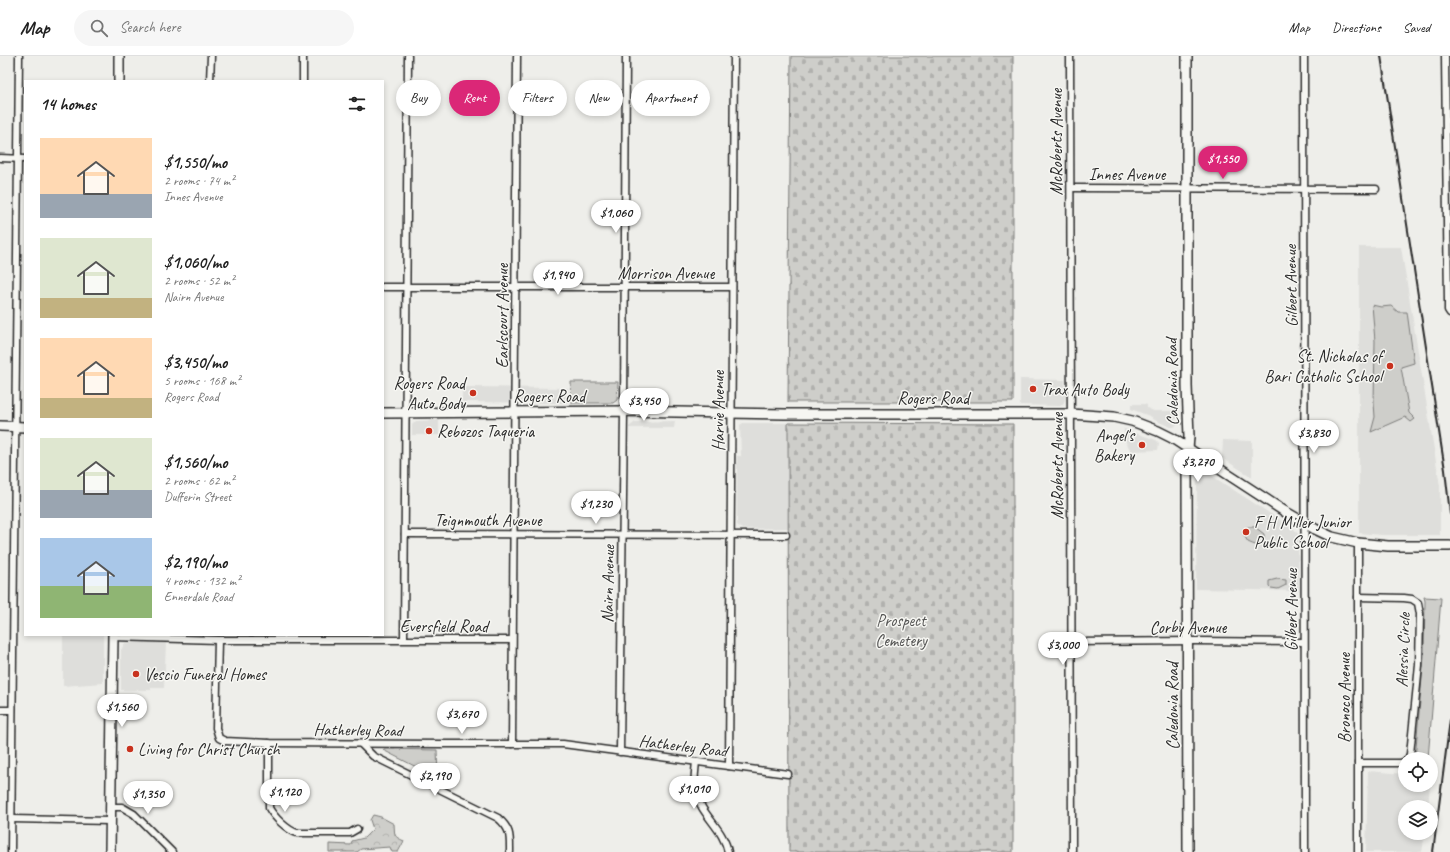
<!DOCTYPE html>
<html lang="en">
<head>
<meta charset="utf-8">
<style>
  :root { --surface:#fff; --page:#f6f6f6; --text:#222; --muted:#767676; --line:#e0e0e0; --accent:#db2777 }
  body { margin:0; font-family:Caveat,sans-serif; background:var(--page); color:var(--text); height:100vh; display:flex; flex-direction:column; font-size:15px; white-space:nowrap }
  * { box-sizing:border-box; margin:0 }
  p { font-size:13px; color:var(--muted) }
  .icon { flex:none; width:22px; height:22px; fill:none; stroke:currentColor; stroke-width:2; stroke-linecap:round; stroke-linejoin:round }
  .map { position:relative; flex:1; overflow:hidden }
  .drawer { position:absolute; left:24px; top:24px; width:360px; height:556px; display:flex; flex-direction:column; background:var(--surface); border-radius:0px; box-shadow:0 2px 6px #0003 }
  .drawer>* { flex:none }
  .hud { position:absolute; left:396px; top:24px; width:380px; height:36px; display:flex; gap:8px }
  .buttons { position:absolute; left:1398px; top:696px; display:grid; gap:8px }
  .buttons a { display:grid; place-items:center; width:40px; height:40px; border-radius:50%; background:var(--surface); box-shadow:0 2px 6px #0003; font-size:20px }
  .price { position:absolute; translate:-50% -34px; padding:0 9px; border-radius:14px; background:#fff; color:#222; font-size:13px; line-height:26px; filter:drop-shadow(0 1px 2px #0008) }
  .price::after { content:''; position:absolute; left:50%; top:24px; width:12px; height:9px; margin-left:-6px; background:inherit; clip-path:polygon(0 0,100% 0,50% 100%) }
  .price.on { background:var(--accent); color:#fff }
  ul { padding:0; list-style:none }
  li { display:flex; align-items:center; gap:12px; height:100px; padding:0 16px }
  li span { display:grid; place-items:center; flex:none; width:112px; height:80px; border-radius:0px; color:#555 }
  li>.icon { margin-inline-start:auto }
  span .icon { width:48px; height:48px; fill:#fffc; stroke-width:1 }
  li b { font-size:17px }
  h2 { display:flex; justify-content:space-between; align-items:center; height:48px; padding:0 16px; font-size:17px }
  .chip { padding:0 14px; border-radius:18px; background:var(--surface); box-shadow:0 2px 6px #0003; font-size:14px; line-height:36px }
  .chip.on { background:var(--accent); color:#fff }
  header { display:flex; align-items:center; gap:24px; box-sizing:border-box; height:56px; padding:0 20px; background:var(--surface); border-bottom:1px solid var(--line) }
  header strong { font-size:19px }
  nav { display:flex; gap:22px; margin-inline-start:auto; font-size:14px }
  .search { width:280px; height:36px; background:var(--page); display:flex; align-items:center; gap:10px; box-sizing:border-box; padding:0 14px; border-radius:22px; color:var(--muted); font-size:15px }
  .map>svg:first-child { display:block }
  .built { fill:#dededb }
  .forest { fill:url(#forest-crowns); stroke:#7c7c7a }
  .cemetery { fill:url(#cemetery-stones); stroke:#7c7c7a }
  .park { fill:#cececa; stroke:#7c7c7a }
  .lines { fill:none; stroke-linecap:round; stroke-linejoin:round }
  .street-casing { stroke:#2b2b2b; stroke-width:9 }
  .secondary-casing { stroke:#2b2b2b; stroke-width:12 }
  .street { stroke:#f6f6f2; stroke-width:6 }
  .secondary { stroke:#f6f6f2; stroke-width:9 }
  .rail { stroke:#2b2b2b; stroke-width:2 }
  .poi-dot { fill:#c8321e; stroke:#f6f6f2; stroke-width:1.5 }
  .labels { text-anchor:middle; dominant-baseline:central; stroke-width:3; stroke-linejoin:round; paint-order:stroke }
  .street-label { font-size:17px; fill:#2b2b2b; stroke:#f6f6f2 }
  .poi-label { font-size:17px; fill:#2b2b2b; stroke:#f6f6f2; text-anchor:start }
  .park-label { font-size:17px; fill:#545453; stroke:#f6f6f2 }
</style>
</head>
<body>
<header>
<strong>Map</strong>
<div class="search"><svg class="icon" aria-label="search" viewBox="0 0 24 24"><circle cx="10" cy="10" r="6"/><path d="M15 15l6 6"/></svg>Search here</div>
<nav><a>Map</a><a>Directions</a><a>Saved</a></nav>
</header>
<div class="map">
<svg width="1450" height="796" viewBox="0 0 1450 796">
  <defs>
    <pattern id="forest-crowns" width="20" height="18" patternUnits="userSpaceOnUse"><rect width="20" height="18" fill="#cececa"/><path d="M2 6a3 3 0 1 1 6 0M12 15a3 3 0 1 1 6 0" fill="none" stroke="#b1b1ae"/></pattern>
    <pattern id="cemetery-stones" width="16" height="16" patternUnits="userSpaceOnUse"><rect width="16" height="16" fill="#cececa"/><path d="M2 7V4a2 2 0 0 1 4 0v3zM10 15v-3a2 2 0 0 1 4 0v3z" fill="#b1b1ae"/></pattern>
  </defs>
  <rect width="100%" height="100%" fill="#eeeeea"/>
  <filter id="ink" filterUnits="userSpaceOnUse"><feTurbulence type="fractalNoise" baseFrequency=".025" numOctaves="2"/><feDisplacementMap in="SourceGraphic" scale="8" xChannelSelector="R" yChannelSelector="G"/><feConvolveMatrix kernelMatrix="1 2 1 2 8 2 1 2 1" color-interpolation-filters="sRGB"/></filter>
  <g filter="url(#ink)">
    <!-- built -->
    <g class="built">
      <path d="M 1359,191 L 1401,191 L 1440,430 L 1440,479 L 1382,479 L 1359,477 Z"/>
      <path d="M 1020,323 L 1065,324 L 1065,344 L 1063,348 L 1060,350 L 1020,349 Z"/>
      <path d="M 462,331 L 568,332 L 568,347 L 462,346 Z"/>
      <path d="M 1131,348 L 1144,348 L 1147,349 L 1147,352 L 1154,355 L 1178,355 L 1177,363 L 1175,363 L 1175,368 L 1177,368 L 1174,371 L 1171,371 L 1152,363 L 1152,361 L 1131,353 Z"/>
      <path d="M 439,364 L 439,379 L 412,379 L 412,369 L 416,365 Z"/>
      <path d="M 675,365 L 674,372 L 629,372 L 629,371 L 635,366 Z"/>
      <path d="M 743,367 L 788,367 L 788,472 L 743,473 L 737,469 L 737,400 L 741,400 L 740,369 Z"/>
      <path d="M 1124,373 L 1156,384 L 1159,387 L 1158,394 L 1131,395 L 1124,383 Z"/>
      <path d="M 1223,384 L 1252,385 L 1252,421 L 1222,402 Z"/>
      <path d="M 1209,418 L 1294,473 L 1298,478 L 1299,535 L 1196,533 L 1197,422 Z"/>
      <path d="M 63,579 L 103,579 L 103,627 L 63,630 Z"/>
      <path d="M 125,587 L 166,587 L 164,632 L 151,632 L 151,634 L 121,634 L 121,594 Z"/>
      <path d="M 1368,715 L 1405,718 L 1405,729 L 1430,729 L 1428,751 L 1405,751 L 1405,777 L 1425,777 L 1422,796 L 1366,796 Z"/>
    </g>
    <!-- forest -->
    <path class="forest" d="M 373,759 L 381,761 L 394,768 C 395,780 393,780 404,785 L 398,796 L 392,796 L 390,791 L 361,793 L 357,796 L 329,796 L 329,788 L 351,789 L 352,785 L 364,782 L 373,773 L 370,764 Z"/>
    <!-- cemetery -->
    <g class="cemetery">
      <path d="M 791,0 L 1013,0 L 1013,346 L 788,346 Z"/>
      <path d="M 788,367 L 1013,368 L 1013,796 L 789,796 Z"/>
    </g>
    <!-- park -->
    <g class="park">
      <path d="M 1372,249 L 1381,251 L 1391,250 L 1398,256 L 1407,256 L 1414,307 L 1401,311 L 1409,357 L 1415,363 L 1411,366 L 1405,361 L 1371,376 L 1375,361 L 1374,347 L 1375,285 Z"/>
      <path d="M 571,326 L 618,326 L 617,344 L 613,347 L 572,347 Z"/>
      <path d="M 1248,471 L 1255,471 L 1264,478 L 1264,485 C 1259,491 1254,489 1248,486 L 1242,476 L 1244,472 Z"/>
      <path d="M 1277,523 L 1286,524 L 1286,529 L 1278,533 L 1271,532 L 1269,530 L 1269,525 Z"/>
      <path d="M 1424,541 L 1441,542 L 1428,703 L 1415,703 L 1424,599 L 1425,545 Z"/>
      <path d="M 384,693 L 437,694 L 438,722 L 383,694 Z"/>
    </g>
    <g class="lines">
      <defs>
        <g id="street">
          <path d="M 1070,0 L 1072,796"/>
          <path d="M 1304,0 L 1305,796"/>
          <path d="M 1445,0 L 1448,247 L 1448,254 L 1450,257"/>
          <path d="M 210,25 L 211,0"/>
          <path d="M 303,25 L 303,0"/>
          <path d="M 0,102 L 25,103"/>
          <path d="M 1071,132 L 1376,133"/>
          <path d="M 383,231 L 732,231"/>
          <path d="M 405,478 L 786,479"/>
          <path d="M 1358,541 L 1404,542 L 1412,543 L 1418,547 L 1420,558 L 1419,609 L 1410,698 L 1408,703"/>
          <path d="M 113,581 L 218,584 L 512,584"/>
          <path d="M 404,583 L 408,0"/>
          <path d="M 218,584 L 216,672 L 219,682 L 225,685 L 269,687 L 442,688 L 563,688 L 788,718"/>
          <path d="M 1072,586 L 1196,585 L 1304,586"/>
          <path d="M 0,654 L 12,654"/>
          <path d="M 269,687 L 269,752 C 274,761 287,774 297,777 L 350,777 L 357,773"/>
          <path d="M 361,688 L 373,700 L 498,762 C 511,773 510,780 510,796"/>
          <path d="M 512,688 L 517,0"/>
          <path d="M 620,696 L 624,355 L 626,0"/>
          <path d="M 696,706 C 695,716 693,727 696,737 C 701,759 724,773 728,796"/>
          <path d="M 1358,707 L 1401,707 L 1405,705"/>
          <path d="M 729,710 L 734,0"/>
          <path d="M 110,751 L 122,751 L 134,758 L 172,796"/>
          <path d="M 12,763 L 110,765"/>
          <path d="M 11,796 L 19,0"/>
          <path d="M 1358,796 L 1358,487"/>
        </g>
        <g id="secondary">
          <path d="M 1187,0 L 1187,330 L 1189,381 L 1187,405 L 1188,796"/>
          <path d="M 119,25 L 119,0"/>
          <path d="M 383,357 L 624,355 L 785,358 L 1071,358 L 1114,361 L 1132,365 L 1158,375 L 1172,382 L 1284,455 L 1315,473 L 1332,481 L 1358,487 L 1388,490 L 1450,490"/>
          <path d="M 0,370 L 25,371"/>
          <path d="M 110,796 L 113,579"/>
        </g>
      </defs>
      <!-- street casing -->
      <use href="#street" class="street-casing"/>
      <!-- secondary casing -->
      <use href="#secondary" class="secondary-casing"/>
      <!-- street -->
      <use href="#street" class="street"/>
      <!-- secondary -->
      <use href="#secondary" class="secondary"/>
      <!-- rail -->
      <g class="rail">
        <path d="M 1381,0 L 1445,414 L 1450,458"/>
        <path d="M 1433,796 L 1450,664"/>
      </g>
    </g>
  </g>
  <!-- markers -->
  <g class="poi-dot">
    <circle cx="1390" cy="310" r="4"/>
    <circle cx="1033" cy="333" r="4"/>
    <circle cx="473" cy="337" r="4"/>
    <circle cx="429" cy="375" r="4"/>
    <circle cx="1142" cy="389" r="4"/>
    <circle cx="1246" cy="476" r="4"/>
    <circle cx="136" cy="618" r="4"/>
    <circle cx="130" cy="693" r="4"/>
  </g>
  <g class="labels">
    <!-- street labels -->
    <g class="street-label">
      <text transform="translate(1056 86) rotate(-90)">McRoberts Avenue</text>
      <text x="1127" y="118">Innes Avenue</text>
      <text x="666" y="217">Morrison Avenue</text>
      <text transform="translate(1291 230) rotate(-91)">Gilbert Avenue</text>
      <text transform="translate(502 260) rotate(-90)">Earlscourt Avenue</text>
      <text transform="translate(1172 326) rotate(-91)">Caledonia Road</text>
      <text x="549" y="340">Rogers Road</text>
      <text x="933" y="342">Rogers Road</text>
      <text transform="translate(718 355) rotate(-90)">Harvie Avenue</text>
      <text transform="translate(1057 410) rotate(-90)">McRoberts Avenue</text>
      <text x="488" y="464">Teignmouth Avenue</text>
      <text transform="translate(608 528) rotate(-89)">Nairn Avenue</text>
      <text transform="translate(1291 554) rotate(-90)">Gilbert Avenue</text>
      <text x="444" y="570">Eversfield Road</text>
      <text x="1188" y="571">Corby Avenue</text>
      <text transform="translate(1403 594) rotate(-88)">Alessia Circle</text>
      <text transform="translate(1344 642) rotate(-90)">Bronoco Avenue</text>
      <text transform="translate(1172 650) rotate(-90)">Caledonia Road</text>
      <text transform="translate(358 674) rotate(1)">Hatherley Road</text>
      <text transform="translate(683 690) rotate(7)">Hatherley Road</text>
    </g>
    <!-- poi labels -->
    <g class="poi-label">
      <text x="1382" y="300" text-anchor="end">St. Nicholas of<tspan x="1382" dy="20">Bari Catholic School</tspan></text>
      <text x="465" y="327" text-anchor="end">Rogers Road<tspan x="465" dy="20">Auto Body</tspan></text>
      <text x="1041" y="333">Trax Auto Body</text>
      <text x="437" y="375">Rebozos Taqueria</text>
      <text x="1134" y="379" text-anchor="end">Angel's<tspan x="1134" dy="20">Bakery</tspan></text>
      <text x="1254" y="466">F H Miller Junior<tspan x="1254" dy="20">Public School</tspan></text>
      <text x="144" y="618">Vescio Funeral Homes</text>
      <text x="138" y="693">Living for Christ Church</text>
    </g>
    <!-- park labels -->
    <g class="park-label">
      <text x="901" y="564">Prospect<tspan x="901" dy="20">Cemetery</tspan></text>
    </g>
  </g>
</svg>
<div class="buttons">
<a><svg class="icon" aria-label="locate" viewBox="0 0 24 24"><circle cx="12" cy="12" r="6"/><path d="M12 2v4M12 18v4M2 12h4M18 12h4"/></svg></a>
<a><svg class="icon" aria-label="layers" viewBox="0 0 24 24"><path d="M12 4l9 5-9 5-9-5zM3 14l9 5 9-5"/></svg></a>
</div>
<b class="price on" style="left:1223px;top:124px">$1,550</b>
<b class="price" style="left:616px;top:178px">$1,060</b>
<b class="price" style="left:558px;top:240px">$1,940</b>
<b class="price" style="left:644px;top:366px">$3,450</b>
<b class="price" style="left:1314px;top:398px">$3,830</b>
<b class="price" style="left:1198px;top:427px">$3,270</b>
<b class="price" style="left:596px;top:469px">$1,230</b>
<b class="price" style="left:1063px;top:610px">$3,000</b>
<b class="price" style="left:122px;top:672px">$1,560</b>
<b class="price" style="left:462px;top:679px">$3,670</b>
<b class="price" style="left:435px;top:741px">$2,190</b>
<b class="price" style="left:694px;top:754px">$1,010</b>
<b class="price" style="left:285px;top:757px">$1,120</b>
<b class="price" style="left:148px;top:759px">$1,350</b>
<div class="hud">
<a class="chip">Buy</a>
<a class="chip on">Rent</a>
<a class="chip">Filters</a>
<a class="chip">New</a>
<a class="chip">Apartment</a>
</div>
<section class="drawer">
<h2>14 homes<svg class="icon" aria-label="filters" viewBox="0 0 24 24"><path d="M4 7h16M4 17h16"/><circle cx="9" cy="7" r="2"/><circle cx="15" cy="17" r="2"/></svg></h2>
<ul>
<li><span style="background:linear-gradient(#ffd9b3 70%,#9aa5b1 0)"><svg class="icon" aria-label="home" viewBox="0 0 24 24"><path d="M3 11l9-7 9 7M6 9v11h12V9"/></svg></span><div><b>$1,550/mo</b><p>2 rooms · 74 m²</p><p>Innes Avenue</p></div></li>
<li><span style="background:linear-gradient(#dfe7d0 75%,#c2b280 0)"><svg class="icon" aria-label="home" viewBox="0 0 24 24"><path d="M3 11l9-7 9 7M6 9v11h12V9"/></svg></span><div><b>$1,060/mo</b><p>2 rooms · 52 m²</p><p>Nairn Avenue</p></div></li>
<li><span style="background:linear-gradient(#ffd9b3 75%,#c2b280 0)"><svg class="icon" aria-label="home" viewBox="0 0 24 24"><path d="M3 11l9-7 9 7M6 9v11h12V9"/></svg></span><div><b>$3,450/mo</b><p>5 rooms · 168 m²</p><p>Rogers Road</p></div></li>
<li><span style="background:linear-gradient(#dfe7d0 65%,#9aa5b1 0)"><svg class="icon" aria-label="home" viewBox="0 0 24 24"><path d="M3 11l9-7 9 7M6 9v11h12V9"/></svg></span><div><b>$1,560/mo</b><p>2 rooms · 62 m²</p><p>Dufferin Street</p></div></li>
<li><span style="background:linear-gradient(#a9c7e8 60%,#8fb573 0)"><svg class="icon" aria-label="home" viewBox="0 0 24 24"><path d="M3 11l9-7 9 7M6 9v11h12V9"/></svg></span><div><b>$2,190/mo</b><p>4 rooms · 132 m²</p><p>Ennerdale Road</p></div></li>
</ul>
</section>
</div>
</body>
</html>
